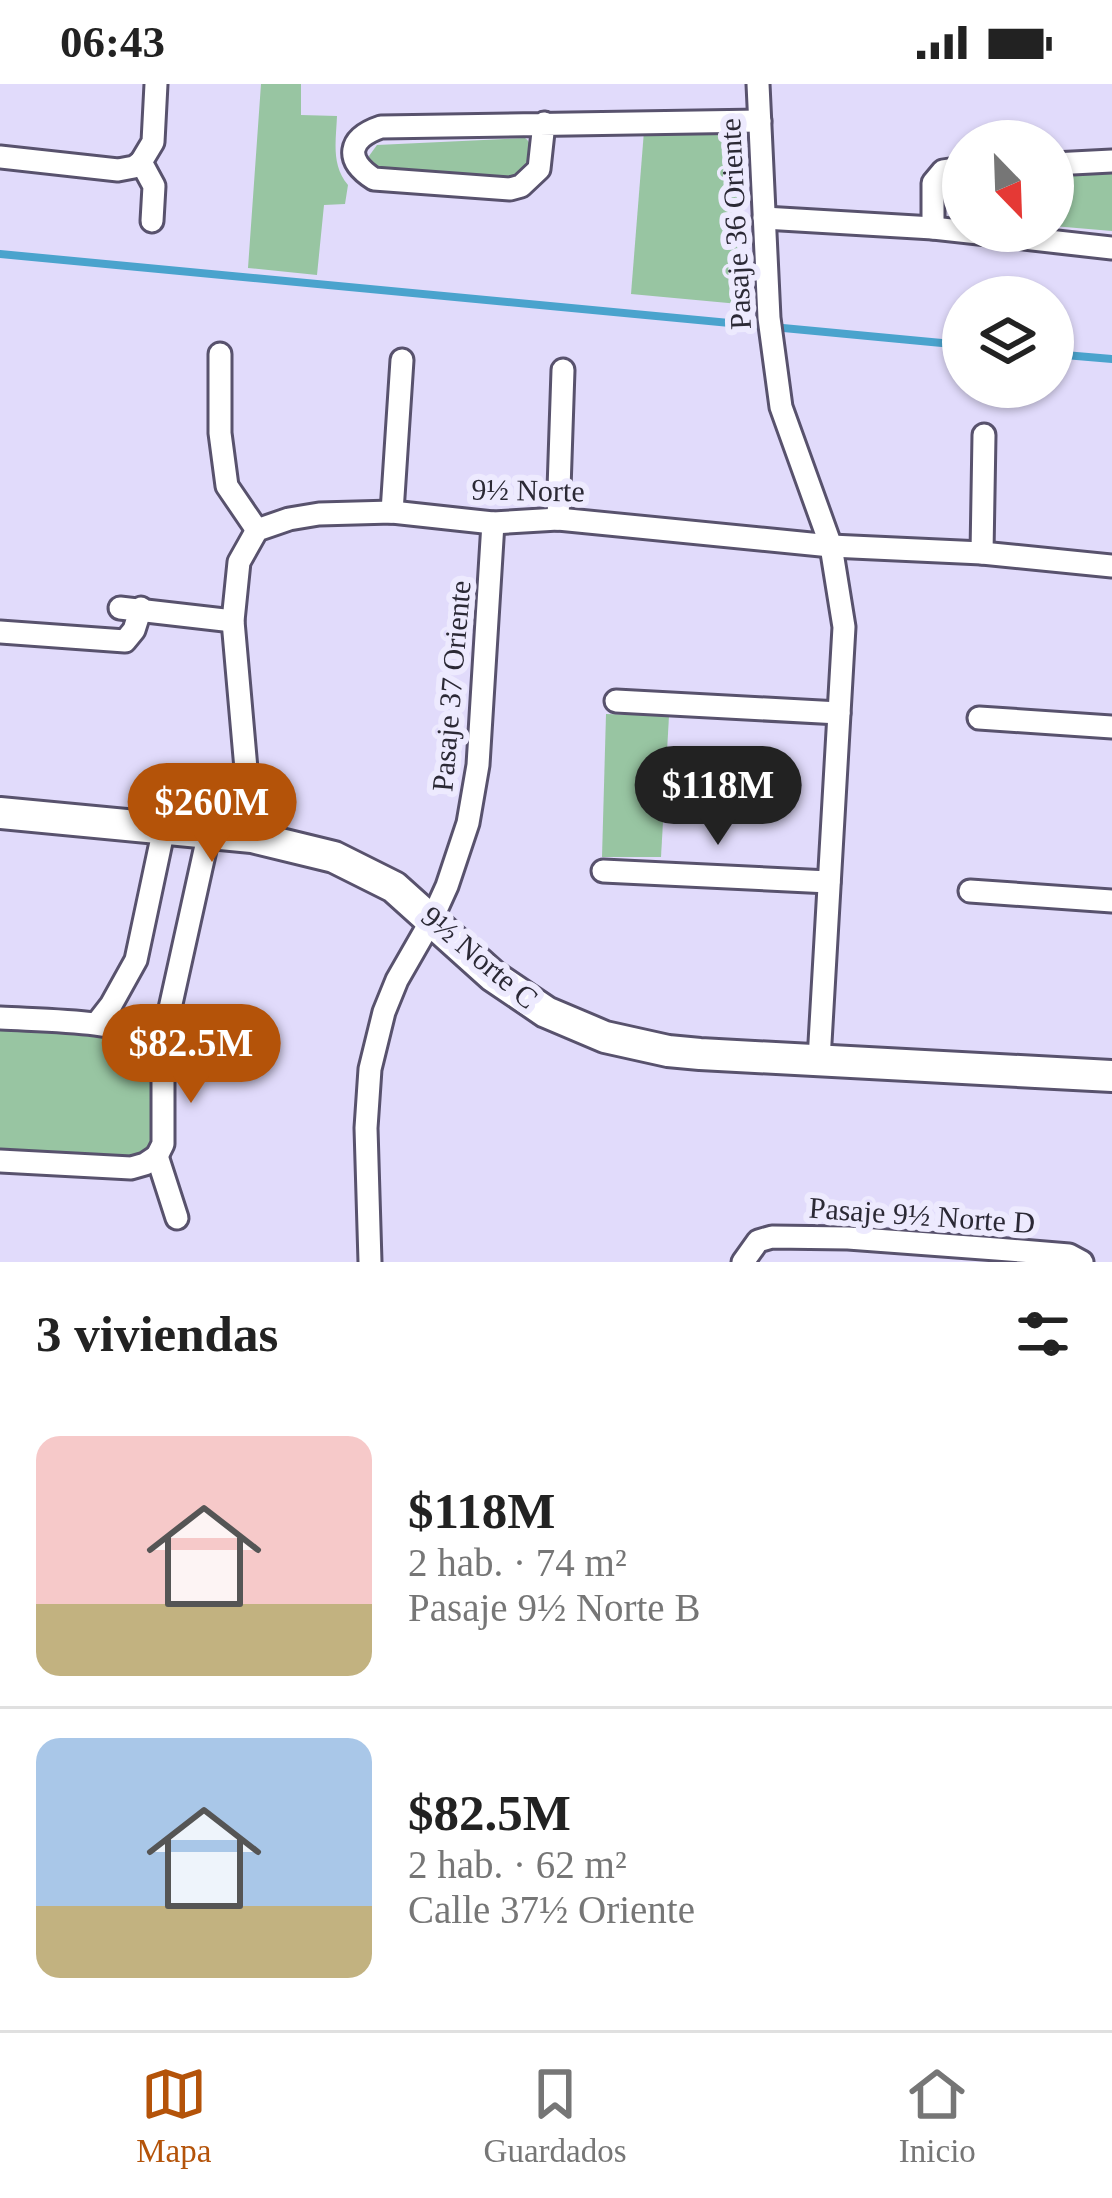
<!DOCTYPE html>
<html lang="es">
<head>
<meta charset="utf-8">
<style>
  :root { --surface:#fff; --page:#f2f2f2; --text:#222; --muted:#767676; --line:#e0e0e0; --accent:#b45309 }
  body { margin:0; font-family:Georgia,serif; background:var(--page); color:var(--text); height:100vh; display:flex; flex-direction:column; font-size:45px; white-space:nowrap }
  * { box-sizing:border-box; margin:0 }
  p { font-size:39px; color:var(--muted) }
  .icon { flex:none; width:66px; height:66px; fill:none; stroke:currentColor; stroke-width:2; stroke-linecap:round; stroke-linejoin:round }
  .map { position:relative; height:1178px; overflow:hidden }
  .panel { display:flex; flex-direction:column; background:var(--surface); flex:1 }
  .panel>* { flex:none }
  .needle { width:78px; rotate:157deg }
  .buttons { position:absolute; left:942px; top:36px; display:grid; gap:24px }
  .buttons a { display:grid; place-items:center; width:132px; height:132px; border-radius:50%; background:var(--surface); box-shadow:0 3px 9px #0004; font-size:60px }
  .price { position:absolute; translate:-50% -102px; padding:0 27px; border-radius:42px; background:var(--accent); color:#fff; font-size:39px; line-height:78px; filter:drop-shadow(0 3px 6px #0008) }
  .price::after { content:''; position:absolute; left:50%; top:72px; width:36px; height:27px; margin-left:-18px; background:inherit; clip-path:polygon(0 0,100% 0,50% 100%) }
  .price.on { background:#222; color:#fff }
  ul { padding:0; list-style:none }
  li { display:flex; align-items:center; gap:36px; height:300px; padding:0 36px }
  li+li { border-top:3px solid var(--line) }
  li span { display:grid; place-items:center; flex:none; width:336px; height:240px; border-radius:24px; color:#555 }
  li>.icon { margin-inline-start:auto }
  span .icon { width:144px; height:144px; fill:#fffc; stroke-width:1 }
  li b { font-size:51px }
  h2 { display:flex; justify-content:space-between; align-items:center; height:144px; padding:0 36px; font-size:51px }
  .status { display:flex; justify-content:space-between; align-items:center; height:84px; padding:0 60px; background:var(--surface); direction:ltr }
  .status svg { height:33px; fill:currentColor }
  .menu { display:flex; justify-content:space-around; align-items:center; height:168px; border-top:3px solid var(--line); background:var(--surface); font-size:33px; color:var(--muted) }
  .menu a { display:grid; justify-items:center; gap:6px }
  .menu .on { color:var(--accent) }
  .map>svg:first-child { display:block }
  .green { fill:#98c5a2 }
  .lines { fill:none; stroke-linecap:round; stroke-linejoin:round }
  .stream { stroke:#4aa3cd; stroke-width:8 }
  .street-casing { stroke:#58526d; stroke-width:27 }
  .secondary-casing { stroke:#58526d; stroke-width:36 }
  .street { stroke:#fff; stroke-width:21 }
  .secondary { stroke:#fff; stroke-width:30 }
  .labels { text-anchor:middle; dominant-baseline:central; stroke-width:12; stroke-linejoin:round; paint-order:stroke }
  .street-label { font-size:30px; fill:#2b2935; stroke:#edeafe }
</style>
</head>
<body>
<div class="status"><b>06:43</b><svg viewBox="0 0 49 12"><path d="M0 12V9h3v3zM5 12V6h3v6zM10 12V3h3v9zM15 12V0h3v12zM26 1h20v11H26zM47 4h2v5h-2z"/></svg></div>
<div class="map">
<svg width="1112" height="1178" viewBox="0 0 1112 1178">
  <rect width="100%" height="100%" fill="#e1dbfb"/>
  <!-- green -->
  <g class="green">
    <path d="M 261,0 L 301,0 L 301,31 L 337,32 C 336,57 331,81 348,101 L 345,120 L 324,121 L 317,191 L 248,184 Z"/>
    <path d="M 644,47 L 727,48 L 736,63 L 739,220 L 631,210 Z"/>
    <path d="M 525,54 C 537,63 529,81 523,91 L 506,96 L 381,84 L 370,78 L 369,72 L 377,61 Z"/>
    <path d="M 1112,89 L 1112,147 L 1053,142 L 1053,91 Z"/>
    <path d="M 606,630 L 669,632 L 661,773 L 602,773 Z"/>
    <path d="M 0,934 L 163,956 L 163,1060 L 145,1080 L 0,1077 Z"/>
  </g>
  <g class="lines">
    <!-- stream -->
    <g class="stream">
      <path d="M 0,170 L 963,261"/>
      <path d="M 1053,270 L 1112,275"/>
    </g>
    <defs>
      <g id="street">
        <path d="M 758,0 L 769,234 L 781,323 L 831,462 L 844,543 L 819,976"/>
        <path d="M 544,39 L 539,85 L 521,102 L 510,105 L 374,95 C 344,76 348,54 381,43 L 760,37"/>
        <path d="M 0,73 L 118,86 L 134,83 L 141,78"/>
        <path d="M 141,78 L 153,58 L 156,0"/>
        <path d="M 141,78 L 154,102 L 152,137"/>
        <path d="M 1053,80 L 1112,77"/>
        <path d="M 764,134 L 933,144 L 1112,164"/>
        <path d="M 933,144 L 933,99 L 943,87 L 963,84"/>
        <path d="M 220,270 L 220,349 L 227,402 L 257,446"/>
        <path d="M 392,428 L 402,276"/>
        <path d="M 558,435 L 563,286"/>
        <path d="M 982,469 L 984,351"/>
        <path d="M 120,524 L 233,537"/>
        <path d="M 0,548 L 125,557 L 134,546 L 141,524"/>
        <path d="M 616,617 L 839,629"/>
        <path d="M 979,634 L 1112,643"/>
        <path d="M 252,753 L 233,537 L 239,478 L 257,446 L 289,435 L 319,430 L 392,428 L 493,439 L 558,435 L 831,462 L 982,469 L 1112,482"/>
        <path d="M 603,787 L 829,798"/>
        <path d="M 970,807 L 1112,817"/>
        <path d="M 0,934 C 56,937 110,936 163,956"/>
        <path d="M 97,939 L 111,921 L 136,876 L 164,744"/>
        <path d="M 157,1072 L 163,1060 L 163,956 L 209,748"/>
        <path d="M 157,1072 L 177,1134"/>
        <path d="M 0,1077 L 131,1084 L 145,1080 L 157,1072"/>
        <path d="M 370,1178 L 366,1044 L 370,985 L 384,928 L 397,896 L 432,835 L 447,802 L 468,739 L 478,681 L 493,439"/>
        <path d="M 743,1178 L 758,1157 L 772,1153 L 848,1154 L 996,1165 L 1069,1171 L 1082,1178"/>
      </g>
      <path id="secondary" d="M 0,729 L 252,753 L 334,773 L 394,803 L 493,892 L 546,928 L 605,953 L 668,967 L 700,970 L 1112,992"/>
    </defs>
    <!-- street casing -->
    <use href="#street" class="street-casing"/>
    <!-- secondary casing -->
    <use href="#secondary" class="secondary-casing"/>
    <!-- street -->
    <use href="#street" class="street"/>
    <!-- secondary -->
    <use href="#secondary" class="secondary"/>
  </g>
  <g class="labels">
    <!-- street labels -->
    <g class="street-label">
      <text transform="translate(735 140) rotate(-93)">Pasaje 36 Oriente</text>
      <text transform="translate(528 406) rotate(1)">9½ Norte</text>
      <text transform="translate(451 602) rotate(-85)">Pasaje 37 Oriente</text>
      <text transform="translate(480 873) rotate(40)">9½ Norte C</text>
      <text transform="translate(922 1131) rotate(4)">Pasaje 9½ Norte D</text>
    </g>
  </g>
</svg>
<div class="buttons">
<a><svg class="needle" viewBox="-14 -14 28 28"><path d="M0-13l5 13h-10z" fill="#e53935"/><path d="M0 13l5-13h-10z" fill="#767676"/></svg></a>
<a><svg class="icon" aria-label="layers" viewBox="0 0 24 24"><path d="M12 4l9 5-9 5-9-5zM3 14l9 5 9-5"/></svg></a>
</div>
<b class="price on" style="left:718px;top:764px">$118M</b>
<b class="price" style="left:212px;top:781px">$260M</b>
<b class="price" style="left:191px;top:1022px">$82.5M</b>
</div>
<section class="panel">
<h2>3 viviendas<svg class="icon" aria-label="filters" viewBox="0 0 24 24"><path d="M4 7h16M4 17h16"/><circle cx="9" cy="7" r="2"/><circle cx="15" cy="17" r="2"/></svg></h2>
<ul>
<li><span style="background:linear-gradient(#f6c9c9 70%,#c2b280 0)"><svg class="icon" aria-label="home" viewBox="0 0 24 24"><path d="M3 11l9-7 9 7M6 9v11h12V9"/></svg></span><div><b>$118M</b><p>2 hab. · 74 m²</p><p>Pasaje 9½ Norte B</p></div></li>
<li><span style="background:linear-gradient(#a9c7e8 70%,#c2b280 0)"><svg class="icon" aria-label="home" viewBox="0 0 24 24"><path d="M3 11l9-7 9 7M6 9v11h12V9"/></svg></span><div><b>$82.5M</b><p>2 hab. · 62 m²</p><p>Calle 37½ Oriente</p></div></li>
</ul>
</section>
<nav class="menu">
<a class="on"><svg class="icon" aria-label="map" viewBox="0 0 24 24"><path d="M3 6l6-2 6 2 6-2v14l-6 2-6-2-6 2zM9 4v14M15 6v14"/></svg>Mapa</a>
<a><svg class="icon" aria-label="saved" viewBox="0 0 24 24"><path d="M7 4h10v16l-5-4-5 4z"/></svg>Guardados</a>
<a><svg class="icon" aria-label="home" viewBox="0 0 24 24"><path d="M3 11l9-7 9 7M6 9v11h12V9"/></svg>Inicio</a>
</nav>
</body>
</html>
